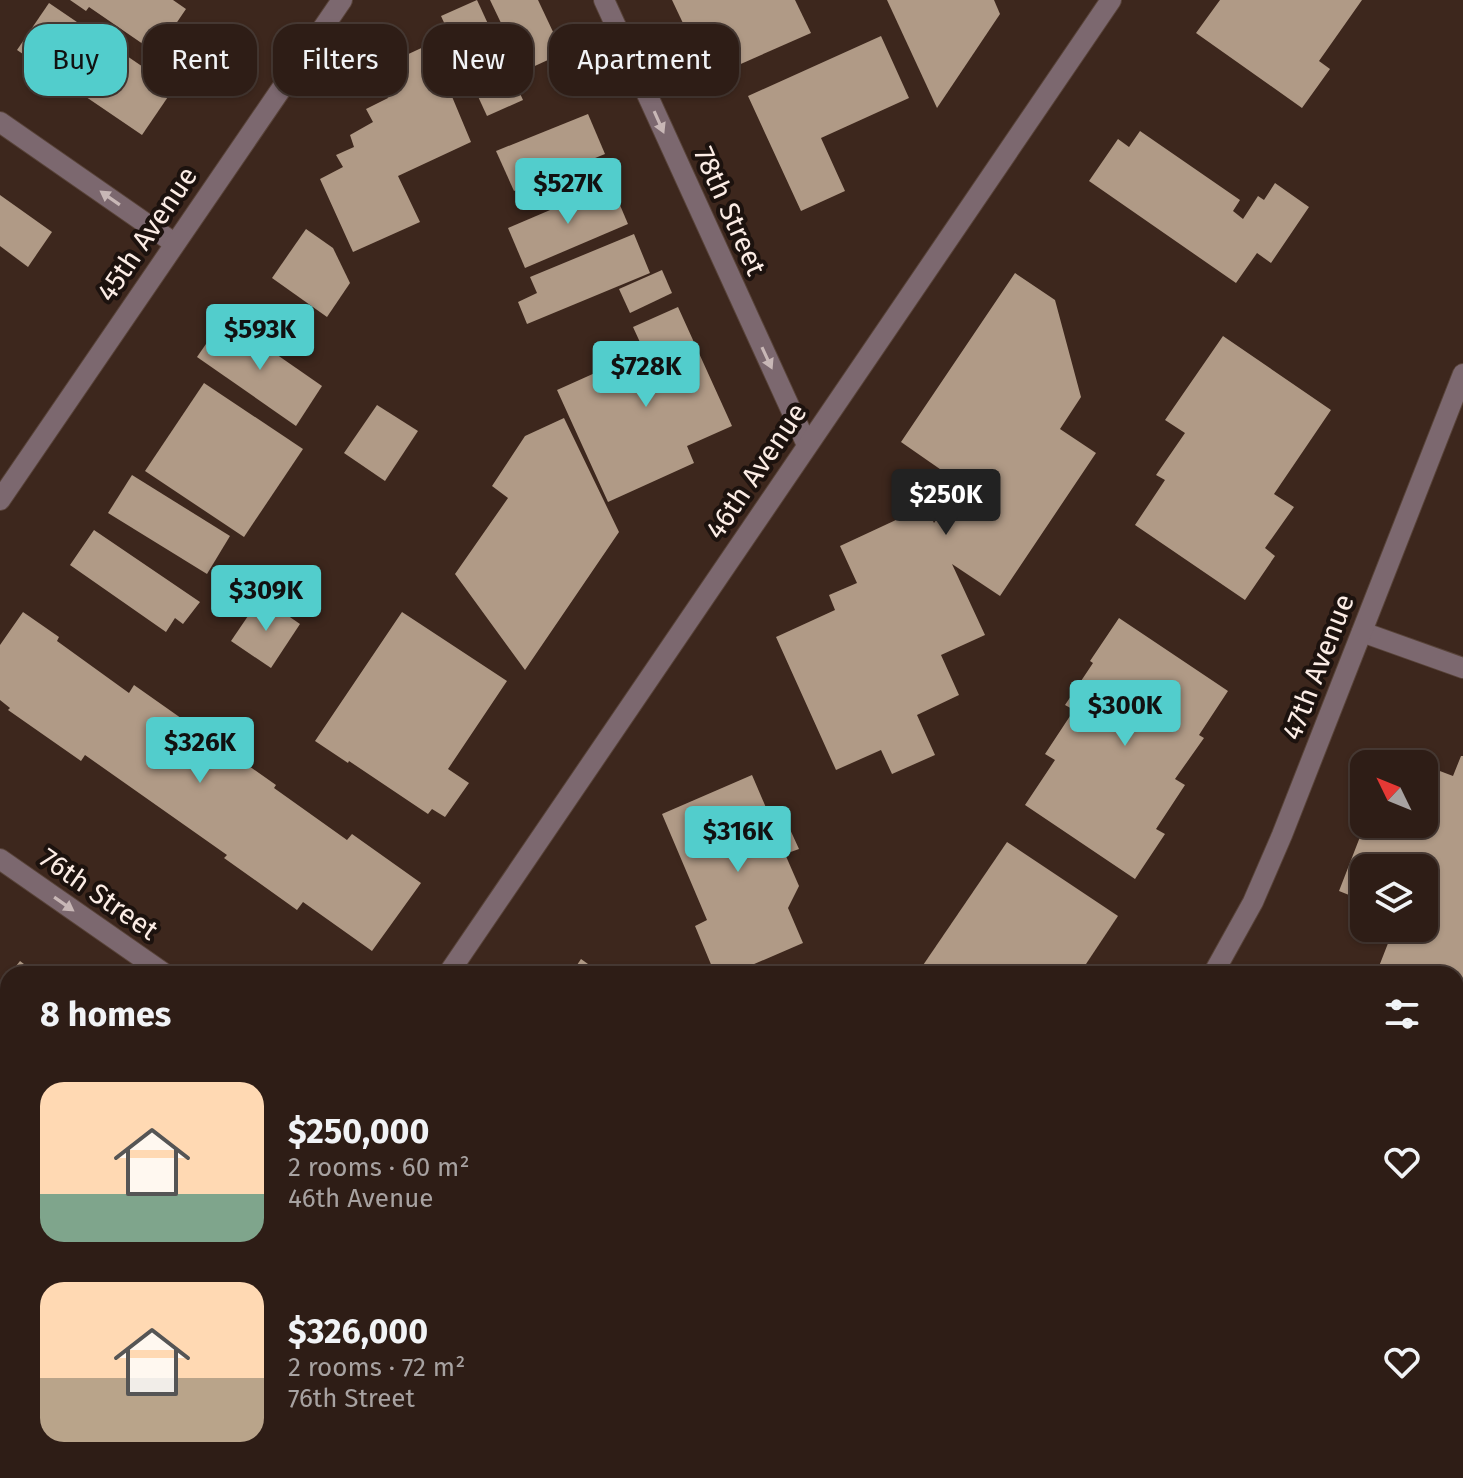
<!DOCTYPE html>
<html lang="en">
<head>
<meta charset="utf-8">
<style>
  :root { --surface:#2e1d16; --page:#3a2a23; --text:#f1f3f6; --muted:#a7a2a1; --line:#493b35; --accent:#52cdcc }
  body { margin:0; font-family:"Fira Sans",sans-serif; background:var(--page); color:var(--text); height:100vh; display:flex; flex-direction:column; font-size:30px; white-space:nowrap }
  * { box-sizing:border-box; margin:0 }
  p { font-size:26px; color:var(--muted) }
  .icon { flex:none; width:44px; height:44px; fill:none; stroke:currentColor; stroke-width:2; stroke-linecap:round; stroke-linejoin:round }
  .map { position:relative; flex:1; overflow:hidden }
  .sheet { position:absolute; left:0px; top:966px; width:1464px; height:512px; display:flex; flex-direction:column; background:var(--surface); border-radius:24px 24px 0 0; box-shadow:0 2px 6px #0004,0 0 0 2px var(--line) }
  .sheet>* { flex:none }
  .hud { position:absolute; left:24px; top:24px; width:800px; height:72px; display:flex; gap:16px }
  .needle { width:52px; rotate:313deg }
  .controls { position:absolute; left:1350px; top:750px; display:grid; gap:16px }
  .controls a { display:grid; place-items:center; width:88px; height:88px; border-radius:16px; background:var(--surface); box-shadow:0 2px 6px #0004,0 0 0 2px var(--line); font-size:40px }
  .price { position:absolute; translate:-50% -68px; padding:0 18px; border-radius:8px; background:var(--accent); color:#111; font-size:26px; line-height:52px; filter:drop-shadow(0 2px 4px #0008) }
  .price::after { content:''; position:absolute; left:50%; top:48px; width:24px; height:18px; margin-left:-12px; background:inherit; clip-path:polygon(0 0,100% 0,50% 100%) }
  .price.selected { background:#222; color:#fff }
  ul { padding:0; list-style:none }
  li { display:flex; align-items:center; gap:24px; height:200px; padding:0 40px }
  li span { display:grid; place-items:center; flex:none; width:224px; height:160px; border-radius:24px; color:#555 }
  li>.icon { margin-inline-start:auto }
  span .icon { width:96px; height:96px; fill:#fffc; stroke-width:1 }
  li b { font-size:34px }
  h2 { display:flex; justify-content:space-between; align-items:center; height:96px; padding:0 40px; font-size:34px }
  .pill { padding:0 28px; border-radius:24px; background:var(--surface); box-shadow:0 2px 6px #0004,0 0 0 2px var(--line); font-size:28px; line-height:72px }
  .pill.selected { background:var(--accent); color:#111 }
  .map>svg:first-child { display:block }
  .building { fill:#b09a86 }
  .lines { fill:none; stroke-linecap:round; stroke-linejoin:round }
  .service-casing { stroke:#584339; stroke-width:22 }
  .minor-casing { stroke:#584339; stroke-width:22 }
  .service { stroke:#7c686f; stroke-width:20 }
  .minor { stroke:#7c686f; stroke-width:20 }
  .oneway { fill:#c8b7b6 }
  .labels { text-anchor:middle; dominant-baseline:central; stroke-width:8; stroke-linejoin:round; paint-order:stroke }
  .street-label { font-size:28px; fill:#fbece5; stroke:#1c120e }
</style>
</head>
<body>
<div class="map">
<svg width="1463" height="1478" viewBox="0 0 1463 1478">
  <rect width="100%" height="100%" fill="#3d271d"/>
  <!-- building -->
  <g class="building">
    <path d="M 70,0 L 173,0 L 186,9 L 156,53 L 89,7 L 86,11 Z"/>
    <path d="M 477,0 L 523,100 L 487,116 L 441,16 Z"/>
    <path d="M 490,0 L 538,0 L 563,53 L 524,71 Z"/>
    <path d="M 672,0 L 795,0 L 811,33 L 709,78 Z"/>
    <path d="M 887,0 L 994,0 L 1000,14 L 937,108 Z"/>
    <path d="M 1220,0 L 1362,0 L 1319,61 L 1330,69 L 1302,108 L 1196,33 Z"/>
    <path d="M 49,3 L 174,88 L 142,135 L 17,50 Z"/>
    <path d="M 881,36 L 909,98 L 821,138 L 845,191 L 801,211 L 748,96 Z"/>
    <path d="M 430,44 L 471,142 L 398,176 L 420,222 L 353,252 L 320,179 L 343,167 L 336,155 L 354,147 L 350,135 L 373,122 L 366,109 L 388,98 L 382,85 L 409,72 L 402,57 Z"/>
    <path d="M 588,114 L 605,154 L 514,191 L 496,151 Z"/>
    <path d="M 1140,131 L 1240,200 L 1233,211 L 1243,219 L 1258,196 L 1264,200 L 1275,183 L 1309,207 L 1271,263 L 1257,253 L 1236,283 L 1089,181 L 1118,139 L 1129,147 Z"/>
    <path d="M 611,184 L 628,224 L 525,268 L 508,228 Z"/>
    <path d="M 0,195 L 52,232 L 28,267 L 0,246 Z"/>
    <path d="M 306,229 L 333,248 L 350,283 L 327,317 L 272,278 Z"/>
    <path d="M 634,234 L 650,273 L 527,324 L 518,302 L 537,293 L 530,277 Z"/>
    <path d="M 662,270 L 672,293 L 630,313 L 619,289 Z"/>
    <path d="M 1015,273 L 1055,300 L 1081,397 L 1060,429 L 1096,453 L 1000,596 L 952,564 L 985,635 L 941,655 L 959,695 L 917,715 L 935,755 L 892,774 L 881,750 L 836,770 L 776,637 L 835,610 L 829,595 L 857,583 L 840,546 L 926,506 L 934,523 L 960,483 L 901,442 Z"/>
    <path d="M 678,307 L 732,426 L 687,446 L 694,463 L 608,502 L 557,390 L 644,351 L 633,327 Z"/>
    <path d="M 224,318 L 322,386 L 296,426 L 197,357 Z"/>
    <path d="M 1223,336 L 1331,410 L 1274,494 L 1294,507 L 1265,548 L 1275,556 L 1245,600 L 1135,525 L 1165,480 L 1156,475 L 1185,433 L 1165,420 Z"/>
    <path d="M 204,383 L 303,449 L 244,537 L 145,471 Z"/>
    <path d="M 377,405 L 418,431 L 385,481 L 344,453 Z"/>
    <path d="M 564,418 L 619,532 L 525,670 L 455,574 L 508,498 L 492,486 L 525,436 Z"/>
    <path d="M 132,475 L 230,536 L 207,574 L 108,513 Z"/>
    <path d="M 94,530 L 200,602 L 183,624 L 175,618 L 166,632 L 70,565 Z"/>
    <path d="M 261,597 L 300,624 L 271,668 L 231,641 Z"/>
    <path d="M 23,612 L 59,637 L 57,641 L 129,693 L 134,685 L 276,785 L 274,788 L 347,840 L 352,834 L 421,883 L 372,951 L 303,902 L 297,910 L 224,858 L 227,855 L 85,755 L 81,761 L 8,710 L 10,708 L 0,700 L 0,645 Z"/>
    <path d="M 402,612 L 507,681 L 448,769 L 469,783 L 445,817 L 432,809 L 428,814 L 349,761 L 348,763 L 315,741 Z"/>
    <path d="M 1119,618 L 1228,691 L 1199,735 L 1204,738 L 1175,779 L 1185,785 L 1156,829 L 1165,834 L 1135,879 L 1025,805 L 1055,760 L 1045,754 L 1074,710 L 1065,705 L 1093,663 L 1090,661 Z"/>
    <path d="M 1393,753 L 1422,764 L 1389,764 Z"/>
    <path d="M 1461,756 L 1463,756 L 1463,1096 L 1456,1093 L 1456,974 L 1376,974 L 1394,928 L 1424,928 L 1424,868 L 1364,868 L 1364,901 L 1339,891 L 1365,824 L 1424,824 L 1424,765 L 1453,776 Z"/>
    <path d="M 752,775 L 770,817 L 782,812 L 799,849 L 785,854 L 799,886 L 788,908 L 803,943 L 731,974 L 715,974 L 695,926 L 707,920 L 662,814 Z"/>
    <path d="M 1007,842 L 1118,916 L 1084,967 L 1079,974 L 917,974 Z"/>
    <path d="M 581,959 L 602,974 L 571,974 Z"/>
    <path d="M 20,961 L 37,974 L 10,974 Z"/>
    <path d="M 8,977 L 8,1011 L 0,1006 L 0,987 Z"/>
    <path d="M 0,1027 L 8,1032 L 8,1054 L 0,1066 Z"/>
    <path d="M 8,1061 L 8,1125 L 0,1120 L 0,1073 Z"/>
    <path d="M 8,1190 L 8,1353 L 0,1347 L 0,1201 Z"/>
    <path d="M 1456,1310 L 1463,1313 L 1463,1329 L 1456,1347 Z"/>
    <path d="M 0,1373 L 8,1378 L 8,1438 L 0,1433 Z"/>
    <path d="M 224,1470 L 293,1470 L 305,1478 L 218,1478 Z"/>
    <path d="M 329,1470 L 422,1470 L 417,1478 L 341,1478 Z"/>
    <path d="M 494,1470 L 582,1470 L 594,1478 L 489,1478 Z"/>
    <path d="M 1119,1470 L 1265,1470 L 1267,1476 L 1262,1478 L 1113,1478 L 1121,1474 Z"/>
    <path d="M 1294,1470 L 1431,1470 L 1427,1478 L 1297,1478 Z"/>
  </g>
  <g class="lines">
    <defs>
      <path id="service" d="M 1362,632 L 1463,668"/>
      <g id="minor">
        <path d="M 604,0 L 807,445"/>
        <path d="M 0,122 L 174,243"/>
        <path d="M 0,500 L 342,0"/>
        <path d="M 0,859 L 165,974"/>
        <path d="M 448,974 L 1111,0"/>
        <path d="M 1213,974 L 1253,902 L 1282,835 L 1463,374"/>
        <path d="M 889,1470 L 901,1478"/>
        <path d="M 1016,1470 L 1018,1478"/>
        <path d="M 105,1478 L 110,1470"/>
      </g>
    </defs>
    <!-- service casing -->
    <use href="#service" class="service-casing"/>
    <!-- minor casing -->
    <use href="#minor" class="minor-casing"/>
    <!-- service -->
    <use href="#service" class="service"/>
    <!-- minor -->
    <use href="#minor" class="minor"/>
  </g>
  <!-- one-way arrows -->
  <defs><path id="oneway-solid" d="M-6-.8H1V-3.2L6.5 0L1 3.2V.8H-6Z" transform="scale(2)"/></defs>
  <g class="oneway">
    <use href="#oneway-solid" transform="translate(659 122) rotate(66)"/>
    <use href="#oneway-solid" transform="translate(110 198) rotate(-145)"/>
    <use href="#oneway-solid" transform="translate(767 358) rotate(65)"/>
    <use href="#oneway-solid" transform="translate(64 904) rotate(35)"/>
  </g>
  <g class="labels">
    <!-- street labels -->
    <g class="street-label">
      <text transform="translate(730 211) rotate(66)">78th Street</text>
      <text transform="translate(147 234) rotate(-56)">45th Avenue</text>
      <text transform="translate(756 471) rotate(-56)">46th Avenue</text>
      <text transform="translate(1318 667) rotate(-69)">47th Avenue</text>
      <text transform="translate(99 894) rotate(35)">76th Street</text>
    </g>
  </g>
</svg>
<div class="controls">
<a><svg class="needle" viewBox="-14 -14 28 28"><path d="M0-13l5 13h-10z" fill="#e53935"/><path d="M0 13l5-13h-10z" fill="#a7a2a1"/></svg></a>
<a><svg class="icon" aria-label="layers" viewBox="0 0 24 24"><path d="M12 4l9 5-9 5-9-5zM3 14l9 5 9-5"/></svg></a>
</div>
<b class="price" style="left:568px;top:226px">$527K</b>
<b class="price" style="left:260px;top:372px">$593K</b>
<b class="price" style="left:646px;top:409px">$728K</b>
<b class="price selected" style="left:946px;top:537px">$250K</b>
<b class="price" style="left:266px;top:633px">$309K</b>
<b class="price" style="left:1125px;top:748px">$300K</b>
<b class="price" style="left:200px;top:785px">$326K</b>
<b class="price" style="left:738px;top:874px">$316K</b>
<div class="hud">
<a class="pill selected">Buy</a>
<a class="pill">Rent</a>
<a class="pill">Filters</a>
<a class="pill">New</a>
<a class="pill">Apartment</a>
</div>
<section class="sheet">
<h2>8 homes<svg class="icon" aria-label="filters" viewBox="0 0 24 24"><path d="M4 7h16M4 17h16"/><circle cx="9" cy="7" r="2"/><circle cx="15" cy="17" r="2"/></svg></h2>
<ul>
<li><span style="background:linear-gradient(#ffd9b3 70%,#7fa58c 0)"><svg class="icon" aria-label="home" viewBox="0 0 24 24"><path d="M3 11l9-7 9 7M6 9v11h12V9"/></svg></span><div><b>$250,000</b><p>2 rooms · 60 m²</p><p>46th Avenue</p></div><svg class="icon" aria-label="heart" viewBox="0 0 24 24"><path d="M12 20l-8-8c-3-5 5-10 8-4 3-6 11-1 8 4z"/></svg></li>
<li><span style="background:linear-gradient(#ffd9b3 60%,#b9a48a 0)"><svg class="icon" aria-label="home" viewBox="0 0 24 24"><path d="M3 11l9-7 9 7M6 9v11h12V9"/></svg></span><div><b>$326,000</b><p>2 rooms · 72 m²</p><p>76th Street</p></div><svg class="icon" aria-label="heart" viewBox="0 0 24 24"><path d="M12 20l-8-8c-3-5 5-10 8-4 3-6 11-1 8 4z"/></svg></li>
</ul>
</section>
</div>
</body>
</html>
